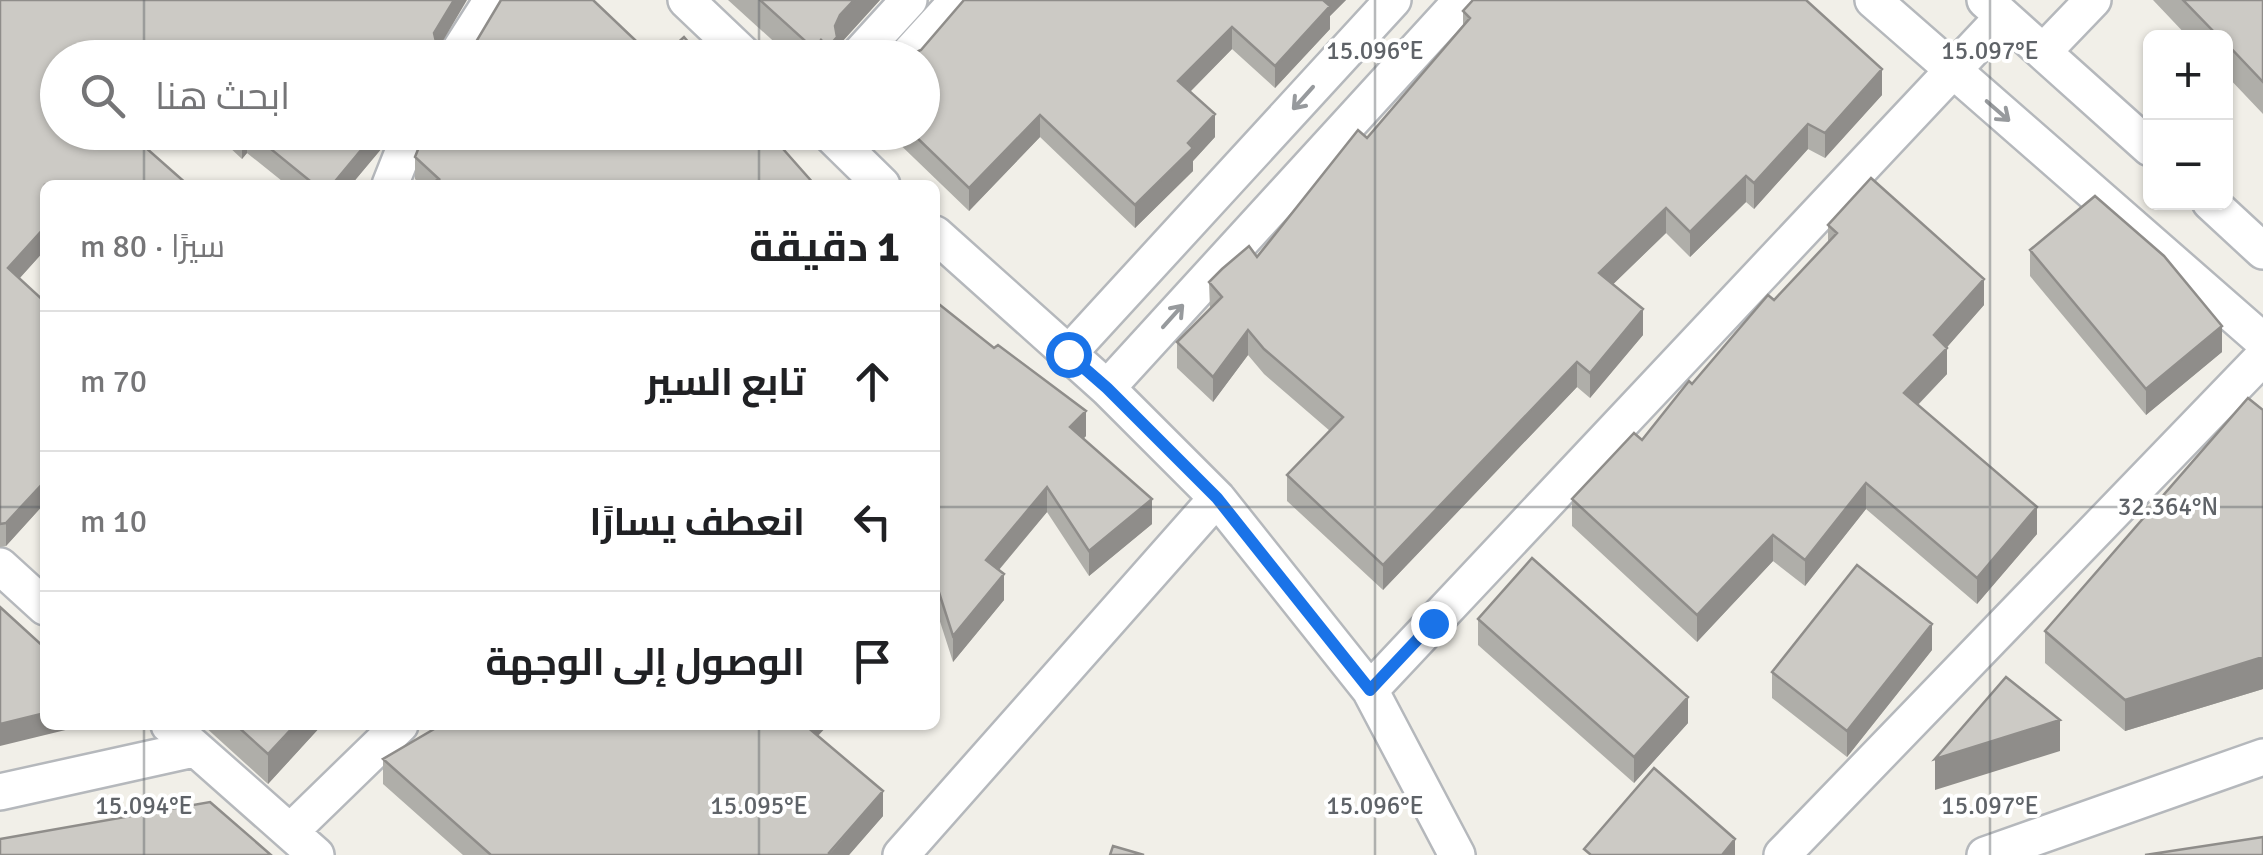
<!DOCTYPE html>
<html lang="ar">
<meta charset="utf-8">
<style>
:root{--surface:#fff;--page:#f2f2f2;--text:#202124;--muted:#757577;--line:#e0e0e0}
body{margin:0;font-family:Signika,Cairo,sans-serif;background:var(--page);color:var(--text);direction:rtl}
.controls{position:absolute;right:30px;top:30px;display:grid;overflow:hidden;border-radius:15px;box-shadow:0 2px 8px #0004}
.controls button{width:90px;height:90px;display:grid;place-items:center;padding:0;border:0;border-bottom:2px solid var(--line);background:var(--surface);color:var(--text);font:50px sans-serif}
.stop{position:absolute;width:30px;height:30px;margin:-22px;border:8px solid #1a73e8;border-radius:50%;background:#fff}
.stop.end{background:#1a73e8;border-color:#fff;box-shadow:0 2px 10px #0008}
.list{margin:0;padding:0;list-style:none}
h2{display:flex;justify-content:space-between;align-items:center;height:130px;margin:0;padding:0 40px;font-size:42px}
h2 small{font-size:32px;font-weight:400;color:var(--muted)}
.list li{display:grid;grid-template-columns:65px 1fr auto;gap:30px;align-items:center;box-sizing:border-box;height:140px;padding:0 40px;border-top:2px solid var(--line)}
.list b{display:block;font-size:38px;white-space:nowrap}
.list em{font-size:32px;font-style:normal;color:var(--muted)}
.icon{flex:none;width:55px;height:55px;fill:none;stroke:currentColor;stroke-width:2;stroke-linecap:round;stroke-linejoin:round}
.map{position:relative;flex:none;width:2263px;height:855px;overflow:hidden;direction:ltr}
.search{position:absolute;background:var(--surface);box-shadow:0 2px 8px #0004;left:40px;top:40px;width:900px;height:110px;display:flex;align-items:center;gap:25px;box-sizing:border-box;padding:0 35px;border-radius:55px;color:var(--muted);font-size:38px}
.panel{position:absolute;background:var(--surface);box-shadow:0 2px 8px #0004;left:40px;top:180px;width:900px;height:550px;border-radius:15px;direction:rtl}
.map>svg:first-child{display:block}
.lines{fill:none;stroke-linecap:round;stroke-linejoin:round}
.street-casing{stroke:#b5b8bc;stroke-width:40}
.street{stroke:#fff;stroke-width:35}
.wall{fill:#afaea9}
.shaded-wall{fill:#8f8d8a}
.building{fill:#cccac5;stroke:#8f8d8a;stroke-width:2.5}
.oneway{stroke:#979a9d}
.route{stroke:#1a73e8;stroke-width:12}
.ticks{fill:none;stroke:#5f6368;stroke-width:2.5;stroke-opacity:0.45}
.ticks-label{font-size:25px;text-anchor:middle;fill:#5f6368;stroke:#fff;stroke-width:8;stroke-linejoin:round;paint-order:stroke}
</style>
<div class="map">
<svg width="2263" height="855" viewBox="0 0 2263 855">
<rect width="100%" height="100%" fill="#f1efe8"/>
<g class="lines">
<defs>
<path id="street" d="M686,0L747,58
M1873,0L2263,341
M1985,0L2150,148
M2044,51L2093,0
M455,58L492,0
M856,58L909,0
M905,58L958,0
M828,132L882,185
M390,185L411,132
M2210,202L2263,251
M935,234L1107,388L1217,498L1370,690L1457,855
M1068,354L1393,0
M1107,388L1462,0
M0,566L45,607
M1370,690L2003,17
M169,725L316,855
M0,792L194,749
M291,831L400,725
M901,855L1217,498
M1782,855L2263,357
M1985,855L2263,757"/>
</defs>
<!-- street casing -->
<use href="#street" class="street-casing"/>
<!-- street -->
<use href="#street" class="street"/>
</g>
<!-- wall -->
<path class="wall" d="M0,0L439,47L453,56L654,58H58L45,185V250L19,279L45,302V503L6,546L0,547Z
M728,0H880L840,44L837,51V58H792Z
M964,0H1346L1330,16V29L1275,88L1232,49L1190,92L1215,137L1193,161V171L1135,228L1040,137L969,211L887,132H922L921,50Z
M2153,0H2263V114L2226,75V38H2189Z
M1463,11L1882,95L1825,158L1808,149L1754,209L1746,202L1690,257L1666,233L1613,284L1643,335L1590,398L1577,387L1383,590L1287,501V475L1330,431L1264,374L1248,355L1213,402L1177,368V342L1210,309L1209,282L1257,257L1367,138L1463,26Z
M213,132H389L382,148L351,185H287L247,153L242,159Z
M415,157L814,185H421L415,179Z
M1828,225L1984,305L1947,347V374L1918,405L2037,534L1977,604L1866,509L1805,586L1773,561L1697,642L1572,526V499L1642,440L1828,242Z
M2030,250L2222,352L2146,415L2030,276Z
M935,301L1086,436L1083,439L1152,524L1089,576L1047,512L999,570L1004,600L953,662L935,606Z
M2263,410V689L2125,731L2045,663V631Z
M1478,619L1688,723L1634,783L1478,645Z
M1932,650L1847,757L1772,698V672Z
M203,725H322L268,784Z
M441,725H828L818,736L883,816L849,855H463L383,784V759Z"/>
<!-- shaded-wall -->
<path class="shaded-wall" d="M454,0H467L434,56V33Z
M854,0H880L840,44L837,51V58H828V47L835,26L840,15Z
M1323,0H1346L1330,16V29L1275,88V66Z
M1232,27V49L1178,104V81Z
M821,40V58H814V49Z
M141,45V58H129Z
M1882,69V95L1825,158V133Z
M1215,114V137L1193,161V171L1135,228V205Z
M1040,115V137L969,211V188Z
M1808,124V149L1754,209V183Z
M245,132H247V153L242,159V136Z
M376,132H389L382,148L351,185H332Z
M1746,176V202L1690,257V232Z
M1666,208V233L1599,298V273Z
M45,227V250L8,291V268Z
M1984,279V305L1934,362V335Z
M1643,309V335L1590,398V373Z
M2222,326V352L2146,415V389Z
M1248,330V355L1213,402V377Z
M1947,348V374L1904,419V393Z
M1577,362V387L1383,590V565Z
M1086,411V436L1070,452V427Z
M45,481V503L6,546V523Z
M1866,483V509L1805,586V560Z
M1047,487V512L986,585V560Z
M1152,499V524L1089,576V551Z
M2037,507V534L1977,604V578Z
M1773,535V561L1697,642V615Z
M1004,574V600L953,662V636Z
M1932,624V650L1847,757V731Z
M2263,657V689L2125,731V700Z
M1688,697V723L1634,783V757Z
M45,713V725H86L0,746V724Z
M2060,720V751L1935,790V759Z
M295,725H322L268,784V754Z
M804,725H828L804,750Z
M883,791V816L849,855H829Z
M1735,839V855H1722Z"/>
<!-- building -->
<path class="building" d="M0,0H454L434,33L437,46L453,56L464,55L473,47L501,0H593L654,58H155L141,45L129,58H58V132H128L188,185H45V227L8,268L45,302V481L6,523L0,524Z
M760,0H854L840,15L835,26L837,37L828,47L821,40L814,49Z
M964,0H1323L1330,6L1275,66L1232,27L1178,81L1215,114L1188,143L1193,148L1135,205L1040,115L969,188L911,132H922V58H903L921,50Z
M1473,0H1806L1882,69L1825,133L1808,124L1754,183L1746,176L1690,232L1666,208L1599,273L1643,309L1590,373L1577,362L1383,565L1287,475L1343,417L1264,349L1248,330L1213,377L1177,342L1222,297L1209,282L1222,269L1249,246L1257,257L1358,130L1367,138L1470,18L1463,11Z
M2183,0H2263V82L2226,43V38H2220Z
M684,37L702,58H661Z
M250,132H376L332,185H315Z
M425,132H768L814,184L428,185L439,179L415,157Z
M1871,178L1984,279L1934,335L1947,348L1904,393L2037,507L1977,578L1866,483L1805,560L1773,535L1697,615L1572,499L1634,433L1642,440L1689,381L1692,384L1768,295L1774,300L1837,233L1828,225Z
M2095,196L2164,256L2222,326L2146,389L2030,250Z
M935,301L994,348L998,345L1086,411L1070,427L1152,499L1089,551L1047,487L986,560L1004,574L953,636L935,580Z
M2248,398L2263,410V657L2125,700L2045,631Z
M1532,558L1688,697L1634,757L1478,619Z
M1857,565L1932,624L1847,731L1772,672Z
M0,607L45,648V713L0,724Z
M2006,677L2060,720L1935,759Z
M236,725H295L268,754Z
M441,725H805L883,791L829,853L831,855H491L383,759Z
M1654,768L1735,839L1722,855H1591L1584,849Z
M210,802L271,855H0V839Z
M2263,837V855H2145Z
M1113,846L1144,855H1110Z"/>
<!-- one-way arrows -->
<defs><path id="oneway-shaft" d="M-6 0H5M1.5-3L5.5 0L1.5 3" fill="none" stroke-width="1.6" stroke-linecap="round" stroke-linejoin="round" transform="scale(2.5)"/></defs>
<g class="oneway">
<use href="#oneway-shaft" transform="translate(1303 98) rotate(132)"/>
<use href="#oneway-shaft" transform="translate(1998 111) rotate(41)"/>
<use href="#oneway-shaft" transform="translate(1173 316) rotate(-48)"/>
</g>
<g class="lines">
<!-- route -->
<path class="route" d="M1068,354L1107,388L1217,498L1370,690L1433,623"/>
</g>
<!-- ticks -->
<path class="ticks" d="M144,0V58M759,0V58M1375,0V855M1990,0V855M144,132V185M759,132V185M0,507H45M935,507H2263M144,725V855M759,725V855"/>
<g class="ticks-label">
<text x="1375" y="59">15.096°E</text>
<text x="1990" y="59">15.097°E</text>
<text x="2168" y="515">32.364°N</text>
<text x="144" y="814">15.094°E</text>
<text x="759" y="814">15.095°E</text>
<text x="1375" y="814">15.096°E</text>
<text x="1990" y="814">15.097°E</text>
</g>
</svg>
<div class="controls">
<button>+</button>
<button>−</button>
</div>
<div class="stop" style="left:1068px;top:354px"></div>
<div class="stop end" style="left:1433px;top:623px"></div>
<div class="search"><svg class="icon" aria-label="search" viewBox="0 0 24 24"><circle cx="10" cy="10" r="6"/><path d="M15 15l6 6"/></svg>ابحث هنا</div>
<section class="panel">
<h2>1 دقيقة<small>سيرًا · 80 m</small></h2>
<ul class="list">
<li><svg class="icon" aria-label="ahead" viewBox="0 0 24 24"><path d="M12 20V5M6 11l6-6 6 6"/></svg><div><b>تابع السير</b></div><em>70 m</em></li>
<li><svg class="icon" aria-label="left" viewBox="0 0 24 24"><path d="M17 20v-9H6M10 6l-5 5 5 5"/></svg><div><b>انعطف يسارًا</b></div><em>10 m</em></li>
<li><svg class="icon" aria-label="arrive" viewBox="0 0 24 24"><path d="M6 21V4h12l-3 4 3 4H6"/></svg><div><b>الوصول إلى الوجهة</b></div></li>
</ul>
</section>
</div>
